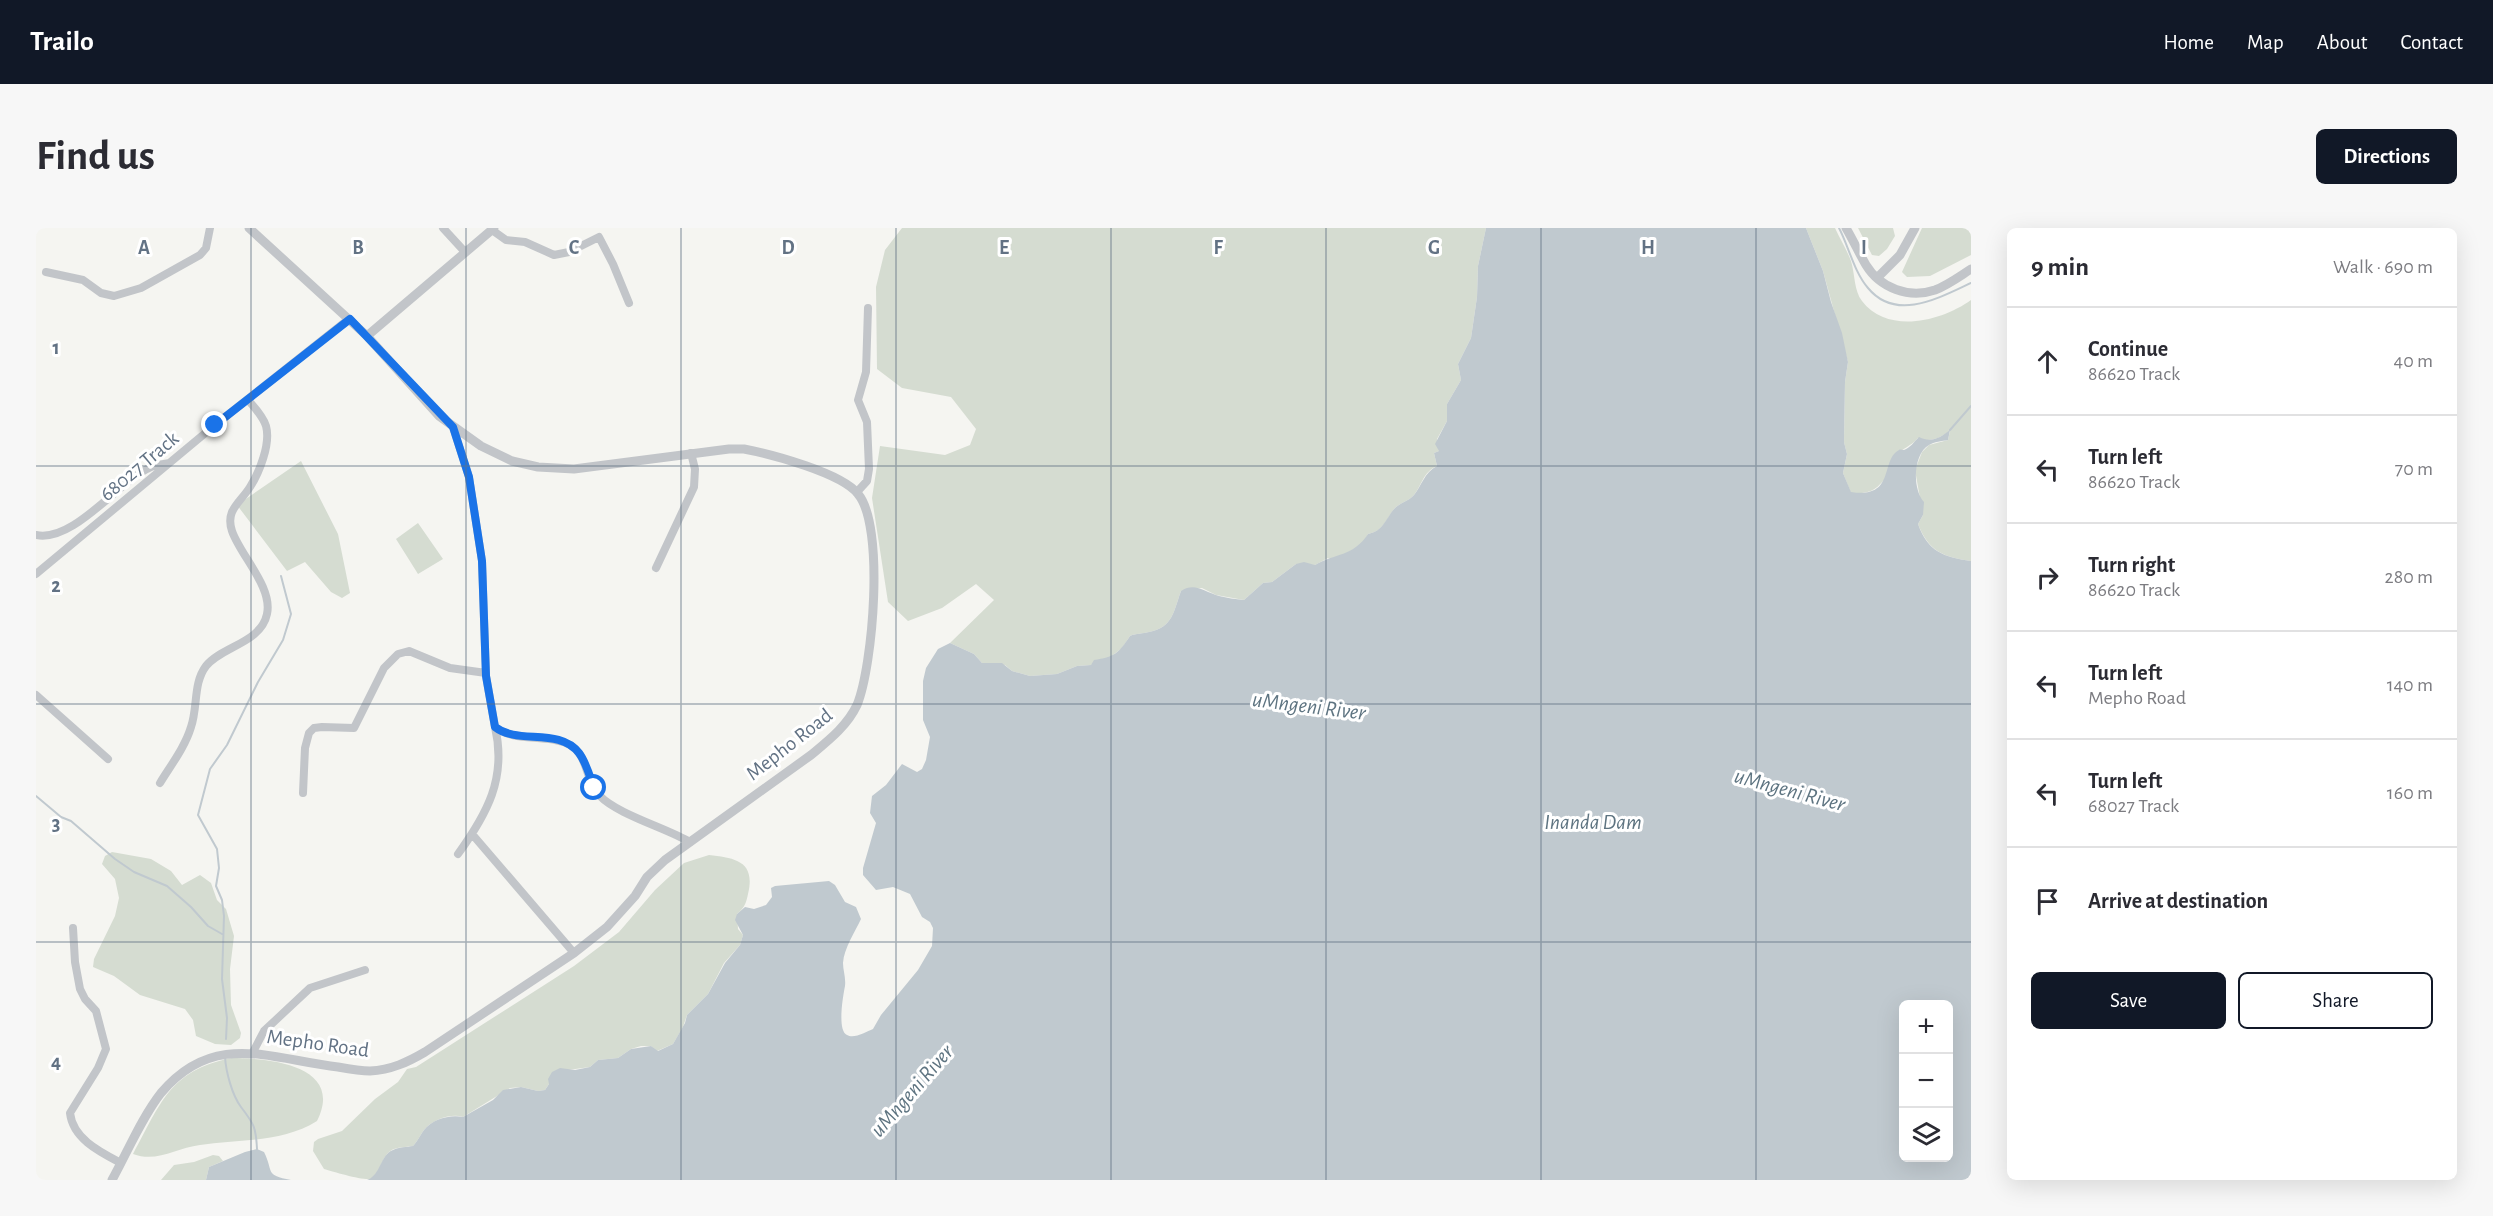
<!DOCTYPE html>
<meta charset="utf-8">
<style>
:root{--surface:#fff;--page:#f7f7f7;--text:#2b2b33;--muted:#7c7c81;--line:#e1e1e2;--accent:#111827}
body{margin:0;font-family:"Alegreya Sans",sans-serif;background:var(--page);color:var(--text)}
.controls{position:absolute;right:18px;bottom:18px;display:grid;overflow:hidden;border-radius:9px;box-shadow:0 6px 24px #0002}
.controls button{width:54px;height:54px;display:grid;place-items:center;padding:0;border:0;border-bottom:2px solid var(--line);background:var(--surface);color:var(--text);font:30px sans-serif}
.stop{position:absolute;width:18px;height:18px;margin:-14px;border:4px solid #1a73e8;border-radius:50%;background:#fff}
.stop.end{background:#1a73e8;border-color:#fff;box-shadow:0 2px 6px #0008}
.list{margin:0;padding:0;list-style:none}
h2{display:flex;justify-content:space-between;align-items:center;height:78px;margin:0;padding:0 24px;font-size:26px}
h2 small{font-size:20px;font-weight:400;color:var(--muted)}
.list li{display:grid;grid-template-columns:39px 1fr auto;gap:18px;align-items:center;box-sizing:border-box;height:108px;padding:0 24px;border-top:2px solid var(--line)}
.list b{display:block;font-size:22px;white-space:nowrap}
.list p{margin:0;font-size:20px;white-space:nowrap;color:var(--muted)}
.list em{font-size:20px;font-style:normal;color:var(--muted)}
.actions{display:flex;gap:12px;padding:18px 24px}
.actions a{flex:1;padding:14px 0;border:2px solid var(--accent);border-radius:9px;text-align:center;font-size:21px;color:var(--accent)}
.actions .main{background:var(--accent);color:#fff}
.icon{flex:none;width:33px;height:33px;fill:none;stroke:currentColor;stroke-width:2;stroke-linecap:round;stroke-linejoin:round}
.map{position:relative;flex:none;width:1935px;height:952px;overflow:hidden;border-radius:9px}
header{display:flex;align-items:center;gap:36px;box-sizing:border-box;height:84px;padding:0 30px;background:var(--accent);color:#fff}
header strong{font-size:28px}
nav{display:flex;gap:33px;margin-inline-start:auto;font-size:21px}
.intro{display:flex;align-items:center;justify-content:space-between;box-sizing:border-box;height:144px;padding:0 36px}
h1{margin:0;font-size:42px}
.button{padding:15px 27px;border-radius:9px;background:var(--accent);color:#fff;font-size:21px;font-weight:700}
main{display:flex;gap:36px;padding:0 36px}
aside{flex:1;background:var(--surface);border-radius:9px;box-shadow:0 6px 24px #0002}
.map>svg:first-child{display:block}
.green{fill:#d5dcd1}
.water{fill:#c0c9cf;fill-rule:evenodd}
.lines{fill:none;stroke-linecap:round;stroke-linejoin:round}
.stream{stroke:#c0c9cf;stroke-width:2}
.minor{stroke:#c2c5c9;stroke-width:8}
.tertiary{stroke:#c2c5c9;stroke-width:9}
.route{stroke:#1a73e8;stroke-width:8}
.grid{fill:none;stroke:#627284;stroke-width:1.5;stroke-opacity:0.55}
.labels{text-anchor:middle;stroke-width:6;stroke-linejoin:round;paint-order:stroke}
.street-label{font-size:21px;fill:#627284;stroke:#fff}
.water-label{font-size:22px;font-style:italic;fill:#5e7481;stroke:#fff}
.grid-label{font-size:20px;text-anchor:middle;font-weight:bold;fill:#627284;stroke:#fff;stroke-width:6;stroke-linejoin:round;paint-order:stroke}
</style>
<header>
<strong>Trailo</strong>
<nav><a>Home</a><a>Map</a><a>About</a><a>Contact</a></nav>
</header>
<div class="intro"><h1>Find us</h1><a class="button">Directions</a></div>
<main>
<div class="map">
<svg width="1935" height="952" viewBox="0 0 1935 952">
<rect width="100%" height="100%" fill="#f5f5f1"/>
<!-- green -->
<path class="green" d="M866,0H1450L1442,38L1441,69L1435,110L1422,136L1425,152L1411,176V193L1401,211L1403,223L1398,225L1401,238C1387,244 1386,257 1378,267C1373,273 1363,275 1358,281C1350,292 1347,303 1332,306L1326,317L1299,331L1292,330L1279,337L1260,336L1236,354L1227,355L1208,372L1180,367L1166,360L1145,363C1138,382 1137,400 1113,404C1107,406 1100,405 1094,408L1086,420L1072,431H1066L1055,437L1041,438L1021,446L994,448L976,443L969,437L946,435L938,426L914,415L958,372L940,356L906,380L872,393L852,374L836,270L844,218L909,227L934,217L940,201L915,169L866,160L841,141L840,59L849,22Z
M1770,0H1799C1804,11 1811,22 1815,33C1819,46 1818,63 1826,73C1852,107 1906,93 1935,72V333C1908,329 1893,324 1882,296L1887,287L1879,242L1886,224L1893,217L1912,212L1914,203C1903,210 1895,215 1882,210C1872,222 1850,225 1853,246C1840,262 1836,266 1815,265L1807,245L1811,226L1808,214L1809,154L1812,134L1787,43Z
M1822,0H1857L1859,8L1851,21L1843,28L1836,27Z
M1886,0H1935V27L1894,48L1871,49L1866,44Z
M265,233L302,306L314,365L306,370L295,364L269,334L251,343L201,277Z
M382,295L407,331L382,346L360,311Z
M76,624L115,631L135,643L146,657L164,647L175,655L181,672L190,681L198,708L194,741L195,777L205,805L204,810L195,817L179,816L160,808L157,792L149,781L104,767L78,748L57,739L58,731L79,688L83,670L79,651L66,636L69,628Z
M673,627C699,630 720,633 712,666C710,675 709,679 701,686L702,701L707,707L704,717L688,735L672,766L651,787L647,799L637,816L621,823L615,818H605L595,821L582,830L562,832L554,839L532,842L513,856L509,862L502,863L485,859L474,860L427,889C415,885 396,892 388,902C384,907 382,913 377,918C371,919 364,919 358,921C345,926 345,946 334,951C325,952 298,944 288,941L277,923L278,914L282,911L306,903L339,871L362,854L371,841L380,839L538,738L583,704L619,662L648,635Z
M195,830C233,830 309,837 281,893C246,915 203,911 164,917C140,920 121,935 97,926C125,875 133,843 195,830Z
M177,927L183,928L187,933L173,939L170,952H125L138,937L158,934Z"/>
<!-- water -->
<path class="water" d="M1450,0H1770L1787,43L1795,74L1806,105L1812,134L1809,154L1808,214L1811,226L1807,245L1815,264C1860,271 1844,232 1863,222C1864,221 1866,222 1868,222C1874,220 1878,214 1883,209C1895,215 1904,210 1914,202L1912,212C1906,213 1898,214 1893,217C1877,226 1876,261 1888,274L1887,287L1882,296C1892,324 1908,329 1935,333V952H331C345,947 344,927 357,922C363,919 371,919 377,918C382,913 384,907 388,902C396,891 415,886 427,889L457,872L467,862L485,859L502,863L509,862L513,856L512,851L516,844L524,840L539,842L554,839L562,832L582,830L595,821L615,818L622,823L637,816L649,795L651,787L672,766L689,735L704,717L707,707L699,692L701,686L709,679L718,681L730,677L736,669L735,660L739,658L793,653L799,657L809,674L820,679L825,691C819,704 808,720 807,735C807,742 810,750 809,758C807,768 801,803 811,807C818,811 830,804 837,801L845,787L882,742L896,718L897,700L894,694L886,689L874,666L857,659L840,662L827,647V640L840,595L834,585L836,568L850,557L866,536L881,544L886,541L890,532L894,509L887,492V453L890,440L902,421L914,415L938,426L946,435H966L976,443L994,448L1021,446L1041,438L1055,437L1058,432C1078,429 1082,426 1094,408C1100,405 1107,406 1113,404C1137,400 1138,382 1145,363C1159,354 1168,364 1183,368C1191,370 1199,371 1208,372L1227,355L1236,354L1260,336L1268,334L1279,337C1299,325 1317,329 1332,306C1347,303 1349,292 1358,281C1363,275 1373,273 1378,267C1386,257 1388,245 1401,238L1398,225L1403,223L1399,216L1411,193V176L1425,152L1422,136L1435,110L1441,69L1442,38ZM1912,776V930H1868V776Z
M221,921L228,924C238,944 228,947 255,952H170L173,939L209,924Z"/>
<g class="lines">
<!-- stream -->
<path class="stream" d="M1803,0C1813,19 1818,44 1832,60C1860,94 1903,70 1935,55
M1914,202L1935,178
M0,568L25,589L35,593L79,631L98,644L131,658L155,679L172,698L186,706
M190,811L191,790L186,751L188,688L186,672L180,658L183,640L181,621L162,587L174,541L191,517L222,454L247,412L255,386L245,348
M189,829C190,844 196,867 205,879C218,896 220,899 221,921"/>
<!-- minor -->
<path class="minor" d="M407,0L429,24
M456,2L470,12L489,14L518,27L533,24L563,9L577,36L593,75
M10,44L47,52L65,65L78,68L105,60L164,27L170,20L174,0
M417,199L433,249L446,333L450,448L459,499C479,515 510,505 534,517C553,528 549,554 564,568C581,586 630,600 654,614
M821,264L831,253L833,241L831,194L822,172L830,144L832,80
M0,307C36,315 81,256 111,241C118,237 126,236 133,235
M620,340L658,259L659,241L655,225
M0,346L179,197L313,91
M0,467L72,531
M124,555C135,537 149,519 155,499C162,479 157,455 170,438C186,418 225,415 231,386C237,359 204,327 196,303C189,282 204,275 214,259C223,245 235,216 230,198C227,188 219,180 212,172
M267,565L269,520L273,505L278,500L286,499L318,500L348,440L362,426L373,423L414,440L450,445
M436,606L538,725
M422,626C451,586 471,550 459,499
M37,700L39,734L44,761L49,771L60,783L70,821L62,840L34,885C37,911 64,924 85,935
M217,824L228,803L274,760L329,742"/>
<!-- tertiary -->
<path class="tertiary" d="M1810,0C1817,12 1823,25 1830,37C1844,60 1873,71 1899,62C1912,57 1924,48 1935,41
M1841,50L1864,27L1879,0
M331,108L458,0
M76,952C91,925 106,889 125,865C178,802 234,831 302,839C313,841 324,843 334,843C355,842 372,834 389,824L538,725L571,699L599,668L611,649L629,632L775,527C793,512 811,498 821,477C837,438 849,298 822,266C806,245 735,226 708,221H693L538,241L502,239L476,233L445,218L403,188L331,108L213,0"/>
</g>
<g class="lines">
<!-- route -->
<path class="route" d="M179,197L314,91L417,199L433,249L446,333L450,448L459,499C482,517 523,499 543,525C550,534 554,549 558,560"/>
</g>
<!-- grid -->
<path class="grid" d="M215,0V952M430,0V952M645,0V952M860,0V952M1075,0V952M1290,0V952M1505,0V952M1720,0V952M0,238H1935M0,476H1935M0,714H1935"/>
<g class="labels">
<!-- street labels -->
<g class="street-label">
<text transform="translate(103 238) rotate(-40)" y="7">68027 Track</text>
<text transform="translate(753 516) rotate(-38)" y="7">Mepho Road</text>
<text transform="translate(282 815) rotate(8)" y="7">Mepho Road</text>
</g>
<!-- water labels -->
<g class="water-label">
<text transform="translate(1273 477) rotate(7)" y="8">uMngeni River</text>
<text transform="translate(1754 561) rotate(15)" y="8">uMngeni River</text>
<text x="1557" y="601">Inanda Dam</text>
<text transform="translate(875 862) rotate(-49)" y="8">uMngeni River</text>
</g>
</g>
<g class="grid-label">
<text x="108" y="26">A</text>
<text x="322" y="26">B</text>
<text x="538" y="26">C</text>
<text x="752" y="26">D</text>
<text x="968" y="26">E</text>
<text x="1182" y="26">F</text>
<text x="1398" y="26">G</text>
<text x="1612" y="26">H</text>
<text x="1828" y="26">I</text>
<text x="20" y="126">1</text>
<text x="20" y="364">2</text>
<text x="20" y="602">3</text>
<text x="20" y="840">4</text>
</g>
</svg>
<div class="controls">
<button>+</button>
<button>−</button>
<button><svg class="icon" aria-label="layers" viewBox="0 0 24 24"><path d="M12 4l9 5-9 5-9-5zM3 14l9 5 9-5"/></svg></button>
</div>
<div class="stop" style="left:558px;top:560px"></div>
<div class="stop end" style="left:179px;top:197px"></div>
</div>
<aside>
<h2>9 min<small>Walk · 690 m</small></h2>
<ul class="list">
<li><svg class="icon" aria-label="ahead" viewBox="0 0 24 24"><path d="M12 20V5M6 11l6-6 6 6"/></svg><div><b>Continue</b><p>86620 Track</p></div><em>40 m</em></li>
<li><svg class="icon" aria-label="left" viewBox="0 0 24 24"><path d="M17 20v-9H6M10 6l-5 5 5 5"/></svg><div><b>Turn left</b><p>86620 Track</p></div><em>70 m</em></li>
<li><svg class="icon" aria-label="right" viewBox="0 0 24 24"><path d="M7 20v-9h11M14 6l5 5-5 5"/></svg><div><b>Turn right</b><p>86620 Track</p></div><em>280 m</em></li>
<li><svg class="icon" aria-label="left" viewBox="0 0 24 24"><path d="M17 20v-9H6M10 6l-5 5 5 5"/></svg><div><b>Turn left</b><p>Mepho Road</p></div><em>140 m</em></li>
<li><svg class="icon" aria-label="left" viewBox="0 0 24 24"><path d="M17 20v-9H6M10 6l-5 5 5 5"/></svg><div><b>Turn left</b><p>68027 Track</p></div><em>160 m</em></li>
<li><svg class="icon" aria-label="arrive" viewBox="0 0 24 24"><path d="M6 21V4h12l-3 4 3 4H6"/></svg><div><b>Arrive at destination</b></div></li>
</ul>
<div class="actions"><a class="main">Save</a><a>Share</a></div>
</aside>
</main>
